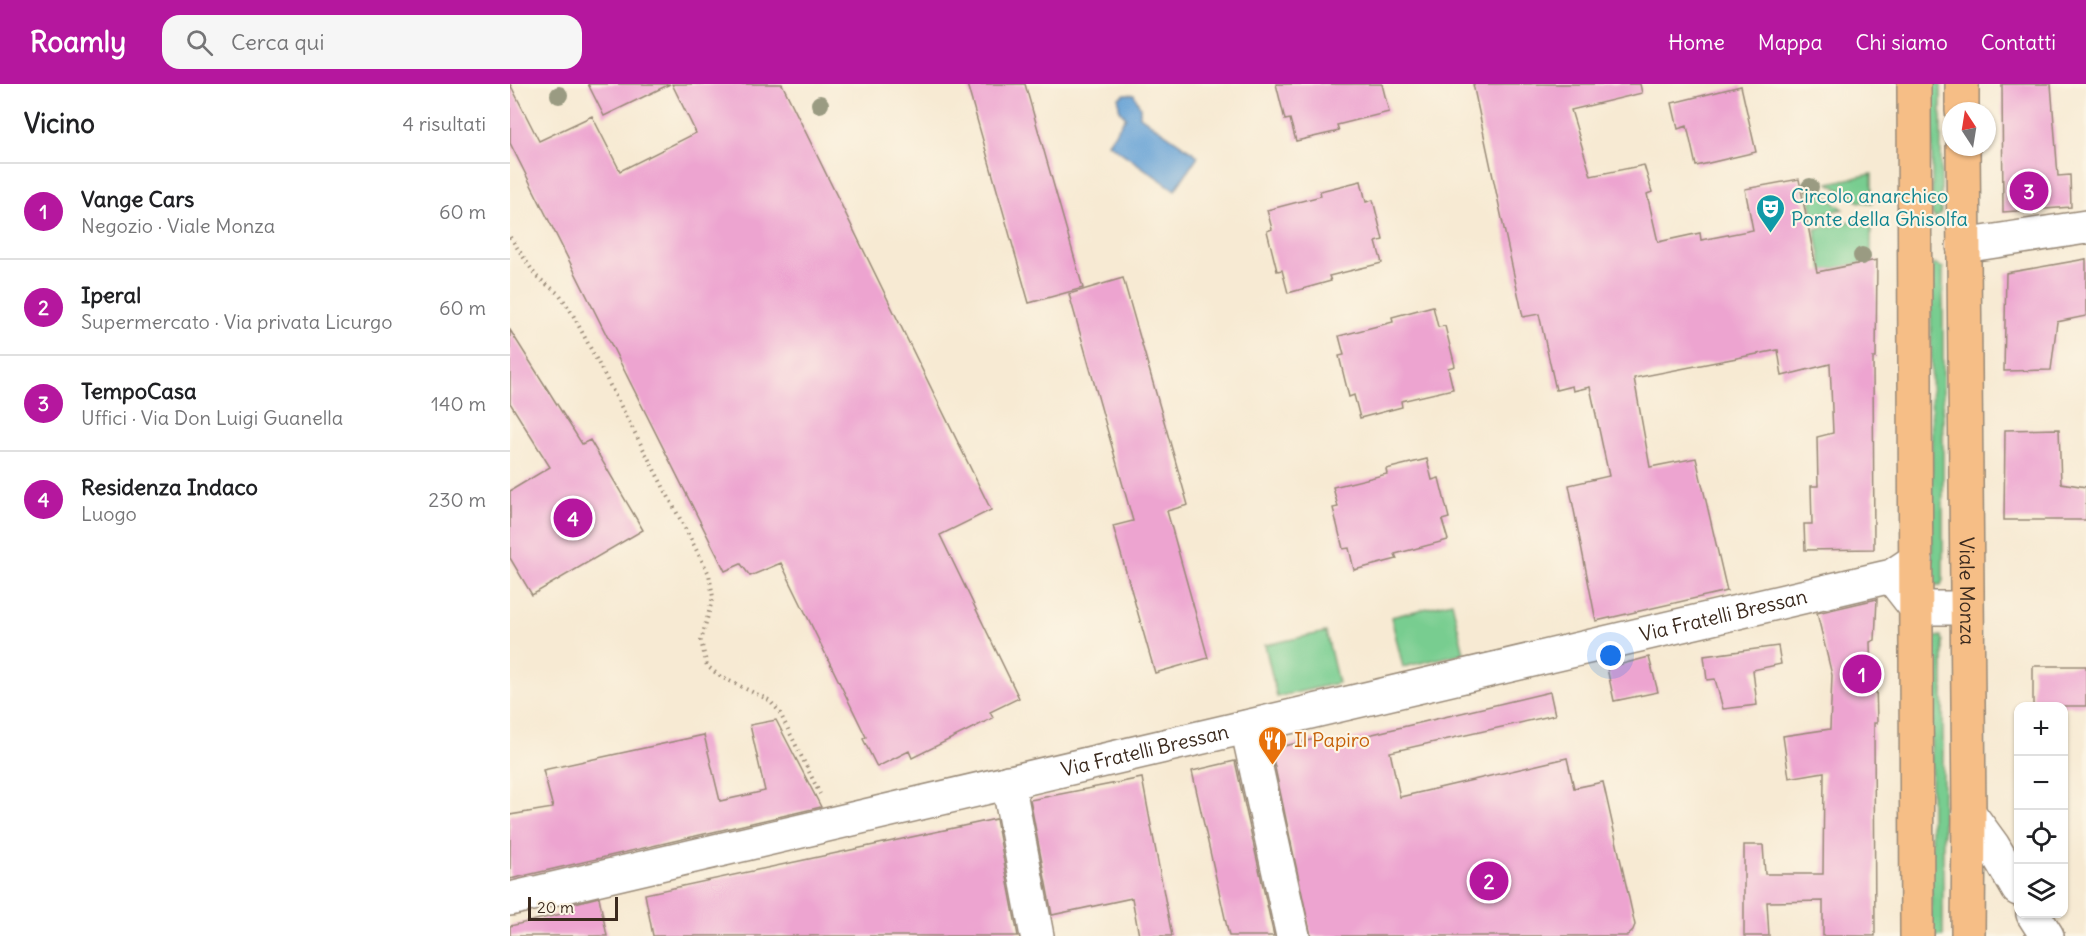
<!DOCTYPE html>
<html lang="it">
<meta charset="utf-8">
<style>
:root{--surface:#fff;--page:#f6f6f6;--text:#202124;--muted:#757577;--line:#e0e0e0;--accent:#b5179e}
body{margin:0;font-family:Delius,sans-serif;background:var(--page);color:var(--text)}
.controls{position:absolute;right:18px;bottom:18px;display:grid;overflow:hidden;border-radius:12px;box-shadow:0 2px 4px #0004}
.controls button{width:54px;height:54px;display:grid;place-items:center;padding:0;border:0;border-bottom:2px solid var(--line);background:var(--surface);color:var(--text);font:30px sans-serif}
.compass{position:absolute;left:1432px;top:18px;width:54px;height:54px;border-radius:50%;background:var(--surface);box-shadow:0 2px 4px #0004;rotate:348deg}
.scale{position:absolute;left:18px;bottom:15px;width:90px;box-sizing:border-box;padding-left:6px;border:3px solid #3b2a1e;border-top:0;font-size:16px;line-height:21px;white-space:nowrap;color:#3b2a1e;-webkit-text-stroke:4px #fcf5e5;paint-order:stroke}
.you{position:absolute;left:1101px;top:572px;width:21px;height:21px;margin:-15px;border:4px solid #fff;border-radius:50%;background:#1a73e8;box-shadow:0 0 0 9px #1a73e833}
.badge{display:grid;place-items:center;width:39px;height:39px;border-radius:50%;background:var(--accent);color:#fff;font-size:20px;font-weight:700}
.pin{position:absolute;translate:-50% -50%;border:3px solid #fff;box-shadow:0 2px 6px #0006}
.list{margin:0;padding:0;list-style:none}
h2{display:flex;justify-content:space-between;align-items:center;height:78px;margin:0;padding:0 24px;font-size:26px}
h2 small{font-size:20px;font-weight:400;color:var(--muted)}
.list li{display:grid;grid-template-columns:39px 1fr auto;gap:18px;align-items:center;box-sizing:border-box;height:96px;padding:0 24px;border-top:2px solid var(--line)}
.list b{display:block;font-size:22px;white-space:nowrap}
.list p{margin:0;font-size:20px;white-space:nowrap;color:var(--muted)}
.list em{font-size:20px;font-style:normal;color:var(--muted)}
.icon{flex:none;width:33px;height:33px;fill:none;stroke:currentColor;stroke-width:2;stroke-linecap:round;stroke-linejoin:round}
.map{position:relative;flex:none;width:1576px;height:852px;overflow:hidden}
header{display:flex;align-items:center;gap:36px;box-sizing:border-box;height:84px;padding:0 30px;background:var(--accent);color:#fff}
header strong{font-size:28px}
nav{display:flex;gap:33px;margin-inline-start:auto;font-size:21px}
.search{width:420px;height:54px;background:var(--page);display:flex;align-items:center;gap:15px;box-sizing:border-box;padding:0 21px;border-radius:18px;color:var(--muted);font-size:22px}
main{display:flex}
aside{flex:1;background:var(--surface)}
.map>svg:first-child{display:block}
.green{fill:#78cd90;stroke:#5a7c57;stroke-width:1.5}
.water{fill:#66a2d6;stroke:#50667a;stroke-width:1.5}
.building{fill:#eda4d0}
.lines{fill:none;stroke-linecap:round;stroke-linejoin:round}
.minor-casing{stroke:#998a78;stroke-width:36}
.major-casing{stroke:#998a78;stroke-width:36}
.path{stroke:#998a78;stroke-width:4;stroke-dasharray:1.5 4.5;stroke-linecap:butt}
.minor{stroke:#fff;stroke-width:33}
.major{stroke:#f6be86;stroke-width:33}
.tree{fill:#9a9b82}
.labels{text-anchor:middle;stroke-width:4.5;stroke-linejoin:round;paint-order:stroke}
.culture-label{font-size:20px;fill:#0d838f;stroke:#fcf5e5;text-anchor:start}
.street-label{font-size:20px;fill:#3b2a1e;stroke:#fcf5e5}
.food-label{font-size:20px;fill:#c56008;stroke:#fcf5e5;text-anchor:start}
</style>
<header>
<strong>Roamly</strong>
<div class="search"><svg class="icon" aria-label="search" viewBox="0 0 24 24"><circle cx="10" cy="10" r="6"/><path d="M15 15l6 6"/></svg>Cerca qui</div>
<nav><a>Home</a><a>Mappa</a><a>Chi siamo</a><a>Contatti</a></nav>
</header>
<main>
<aside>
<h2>Vicino<small>4 risultati</small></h2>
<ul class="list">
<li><span class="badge">1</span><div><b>Vange Cars</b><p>Negozio · Viale Monza</p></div><em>60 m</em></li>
<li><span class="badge">2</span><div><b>Iperal</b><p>Supermercato · Via privata Licurgo</p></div><em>60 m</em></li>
<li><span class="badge">3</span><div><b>TempoCasa</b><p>Uffici · Via Don Luigi Guanella</p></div><em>140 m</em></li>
<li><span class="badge">4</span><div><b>Residenza Indaco</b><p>Luogo</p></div><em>230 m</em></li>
</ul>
</aside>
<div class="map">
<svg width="1576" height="852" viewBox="0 0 1576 852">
<rect width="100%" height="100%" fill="#fcf5e5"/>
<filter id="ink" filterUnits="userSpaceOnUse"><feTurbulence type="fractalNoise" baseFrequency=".0167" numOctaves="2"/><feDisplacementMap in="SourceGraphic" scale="12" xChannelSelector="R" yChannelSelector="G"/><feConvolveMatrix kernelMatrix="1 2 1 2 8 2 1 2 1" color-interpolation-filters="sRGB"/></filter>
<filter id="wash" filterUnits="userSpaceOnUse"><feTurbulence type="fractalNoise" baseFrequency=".008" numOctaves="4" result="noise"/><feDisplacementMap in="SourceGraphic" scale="24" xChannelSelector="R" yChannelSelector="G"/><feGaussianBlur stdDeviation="1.35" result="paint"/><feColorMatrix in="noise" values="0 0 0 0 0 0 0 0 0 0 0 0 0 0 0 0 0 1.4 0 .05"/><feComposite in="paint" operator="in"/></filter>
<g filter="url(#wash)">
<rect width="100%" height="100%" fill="#f7ead3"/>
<!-- green -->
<path class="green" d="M1422,0H1431V130L1425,134L1422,130Z
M1362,90V119L1350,118L1319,99Z
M1296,96L1332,124L1333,125L1303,131Z
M1361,133V177L1313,187L1305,145Z
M1424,180L1433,184V496L1431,501H1425L1422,496L1421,184Z
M942,518L954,569L893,583L881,533Z
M816,548L828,599L767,613L755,561Z
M1431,552L1433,557V852H1421V556L1425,553Z"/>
<!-- water -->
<path class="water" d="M615,10H624L630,23V32L688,72L665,106L598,59L616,33C609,27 608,24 609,14Z"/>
<g id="blocks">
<!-- building -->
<path class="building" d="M0,0L29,57L82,32L110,87L186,49L162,0H272L481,426L430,451L509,614L480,628L483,634L402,674L399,667L367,683L353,655L356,653L271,479L240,492L231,480L215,487L0,59Z
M78,0H160L94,32Z
M457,0H515L573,204L519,219Z
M766,0H872L879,28L827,41L829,47L786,57L780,35L775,36Z
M963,0H1130L1132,9L1061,26L1081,92L1134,81L1142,108L1137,110L1148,158L1190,149L1191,156L1243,146L1235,105L1289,95L1307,188L1367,176L1366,274H1363L1364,465L1295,466L1294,440H1302L1301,402H1308L1307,353L1323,349L1320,280L1272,292L1268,266L1124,294L1140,383L1186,374L1217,507L1086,537L1059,401L1099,392L1080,303L1063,307L1062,302L1046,306L1029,230L1013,233Z
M1492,0H1541L1548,92L1560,91L1561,123L1493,128Z
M1231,2L1246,68L1186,82L1177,42L1168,45L1162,19Z
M851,97L856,118L863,116L873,156L866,158L872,179L819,192L821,197L778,209L772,186L767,187L757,147L762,145L757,126L811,112L810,107Z
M1576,175V232L1547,238L1541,286L1494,287L1496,189Z
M613,194L678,421L657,427L698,574L645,589L603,442L623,437L559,210Z
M923,222L928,243L935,242L945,282L938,284L943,305L891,317L892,323L850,334L844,311L839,313L829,272L834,271L829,252L883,238L882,233Z
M0,246L72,360L80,356L133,446L22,511L0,474V407L40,383L0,319Z
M1549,345L1551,399L1576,403V436H1494L1495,346Z
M917,375L922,396L929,394L939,434L932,436L938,456L885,470L887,475L844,486L839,464L833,465L823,424L828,423L823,403L877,390L876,385Z
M1367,515L1365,556L1360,558L1361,599L1366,598L1367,639H1364L1365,852H1313V817L1257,818L1259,852H1234V761H1253L1255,790H1313L1314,688L1279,694L1273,652L1320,645L1322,591L1307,529Z
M1268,562L1271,580L1243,586L1247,621L1213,625L1205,595L1197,596L1194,572Z
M1139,573L1148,608L1104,617L1097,584Z
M1523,582H1576V622H1523Z
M1040,608L1045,631L880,668L890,713L1057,674L1064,704L1093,698L1125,841L1122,848L1117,852H801L761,665L814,653L816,661Z
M266,636L311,723L0,795V731L43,724L33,686L194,651L210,717L255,707L240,641Z
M725,677L764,852H719L682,687Z
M632,694L662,852H629L622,814L542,831L520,716Z
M486,735L508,852H143L135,810Z
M89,813L97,852H0V842L60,828L57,821Z"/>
</g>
</g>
<g filter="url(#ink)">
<use href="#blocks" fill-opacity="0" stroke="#998a78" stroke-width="1.5"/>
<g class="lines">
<defs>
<g id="minor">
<path d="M1453,162L1576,143"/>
<path d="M1388,501L1406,524H1456"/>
<path d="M737,643L783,852"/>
<path d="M498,698L527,852"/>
<path d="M1459,729L1483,762L1508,805"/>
<path id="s1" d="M0,815L1373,494L1382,492L1406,476"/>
<path d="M1523,830L1537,852"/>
</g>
<g id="major">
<path d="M1404,0L1407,852"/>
<path d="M1452,0V27"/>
<path id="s2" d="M1453,63L1459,729L1458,852"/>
</g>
</defs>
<!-- minor casing -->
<use href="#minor" class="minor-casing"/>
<!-- major casing -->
<use href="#major" class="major-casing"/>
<!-- path -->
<path class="path" d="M0,153L26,192L50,211L62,229L199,490L203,513L191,557L197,582L211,593L259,616L269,627L310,710"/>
<!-- minor -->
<use href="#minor" class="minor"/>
<!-- major -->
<use href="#major" class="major"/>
</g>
<!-- trees -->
<g class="tree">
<circle cx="49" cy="11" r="9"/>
<circle cx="310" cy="20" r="9"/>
<circle cx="1300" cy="103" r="9"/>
<circle cx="1352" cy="172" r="9"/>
</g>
</g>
<!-- icons -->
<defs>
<symbol id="theatre-pin" viewBox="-11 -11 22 30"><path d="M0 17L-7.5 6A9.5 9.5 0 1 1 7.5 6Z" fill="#0f9aa8" stroke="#fcf5e5"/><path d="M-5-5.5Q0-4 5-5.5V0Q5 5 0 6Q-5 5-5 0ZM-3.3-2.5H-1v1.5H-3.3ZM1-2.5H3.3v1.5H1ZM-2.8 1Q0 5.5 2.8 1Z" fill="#fff"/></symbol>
<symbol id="restaurant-pin" viewBox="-11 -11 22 30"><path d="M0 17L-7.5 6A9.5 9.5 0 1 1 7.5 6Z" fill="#e8710a" stroke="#fcf5e5"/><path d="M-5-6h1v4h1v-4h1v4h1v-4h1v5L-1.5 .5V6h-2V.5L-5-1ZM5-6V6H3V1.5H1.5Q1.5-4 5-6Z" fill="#fff"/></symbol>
</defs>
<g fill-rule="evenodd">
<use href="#theatre-pin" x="1244" y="108" width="33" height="45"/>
<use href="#restaurant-pin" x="746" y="640" width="33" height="45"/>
</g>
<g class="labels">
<!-- culture labels -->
<g class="culture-label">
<text x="1281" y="119">Circolo anarchico<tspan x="1281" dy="23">Ponte della Ghisolfa</tspan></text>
</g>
<!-- street labels -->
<g class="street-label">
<text dy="7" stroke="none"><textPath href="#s2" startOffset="444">Viale Monza</textPath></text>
<text dy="7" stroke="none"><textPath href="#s1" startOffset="1246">Via Fratelli Bressan</textPath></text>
<text dy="7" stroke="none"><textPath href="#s1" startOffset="652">Via Fratelli Bressan</textPath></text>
</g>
<!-- food labels -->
<g class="food-label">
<text x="784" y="663">Il Papiro</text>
</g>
</g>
</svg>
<div class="controls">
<button>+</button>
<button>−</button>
<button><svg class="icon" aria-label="locate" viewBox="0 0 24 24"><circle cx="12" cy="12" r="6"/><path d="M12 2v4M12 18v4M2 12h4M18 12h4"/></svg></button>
<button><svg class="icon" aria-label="layers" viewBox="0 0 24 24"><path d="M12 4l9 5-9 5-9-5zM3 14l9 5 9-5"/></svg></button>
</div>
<svg class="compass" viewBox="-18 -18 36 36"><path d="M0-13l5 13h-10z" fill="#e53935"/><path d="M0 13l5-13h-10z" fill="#757577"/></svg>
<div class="scale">20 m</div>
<div class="you"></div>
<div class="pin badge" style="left:1352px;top:590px">1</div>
<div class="pin badge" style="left:979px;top:797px">2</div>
<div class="pin badge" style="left:1519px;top:107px">3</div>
<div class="pin badge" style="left:63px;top:434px">4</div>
</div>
</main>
